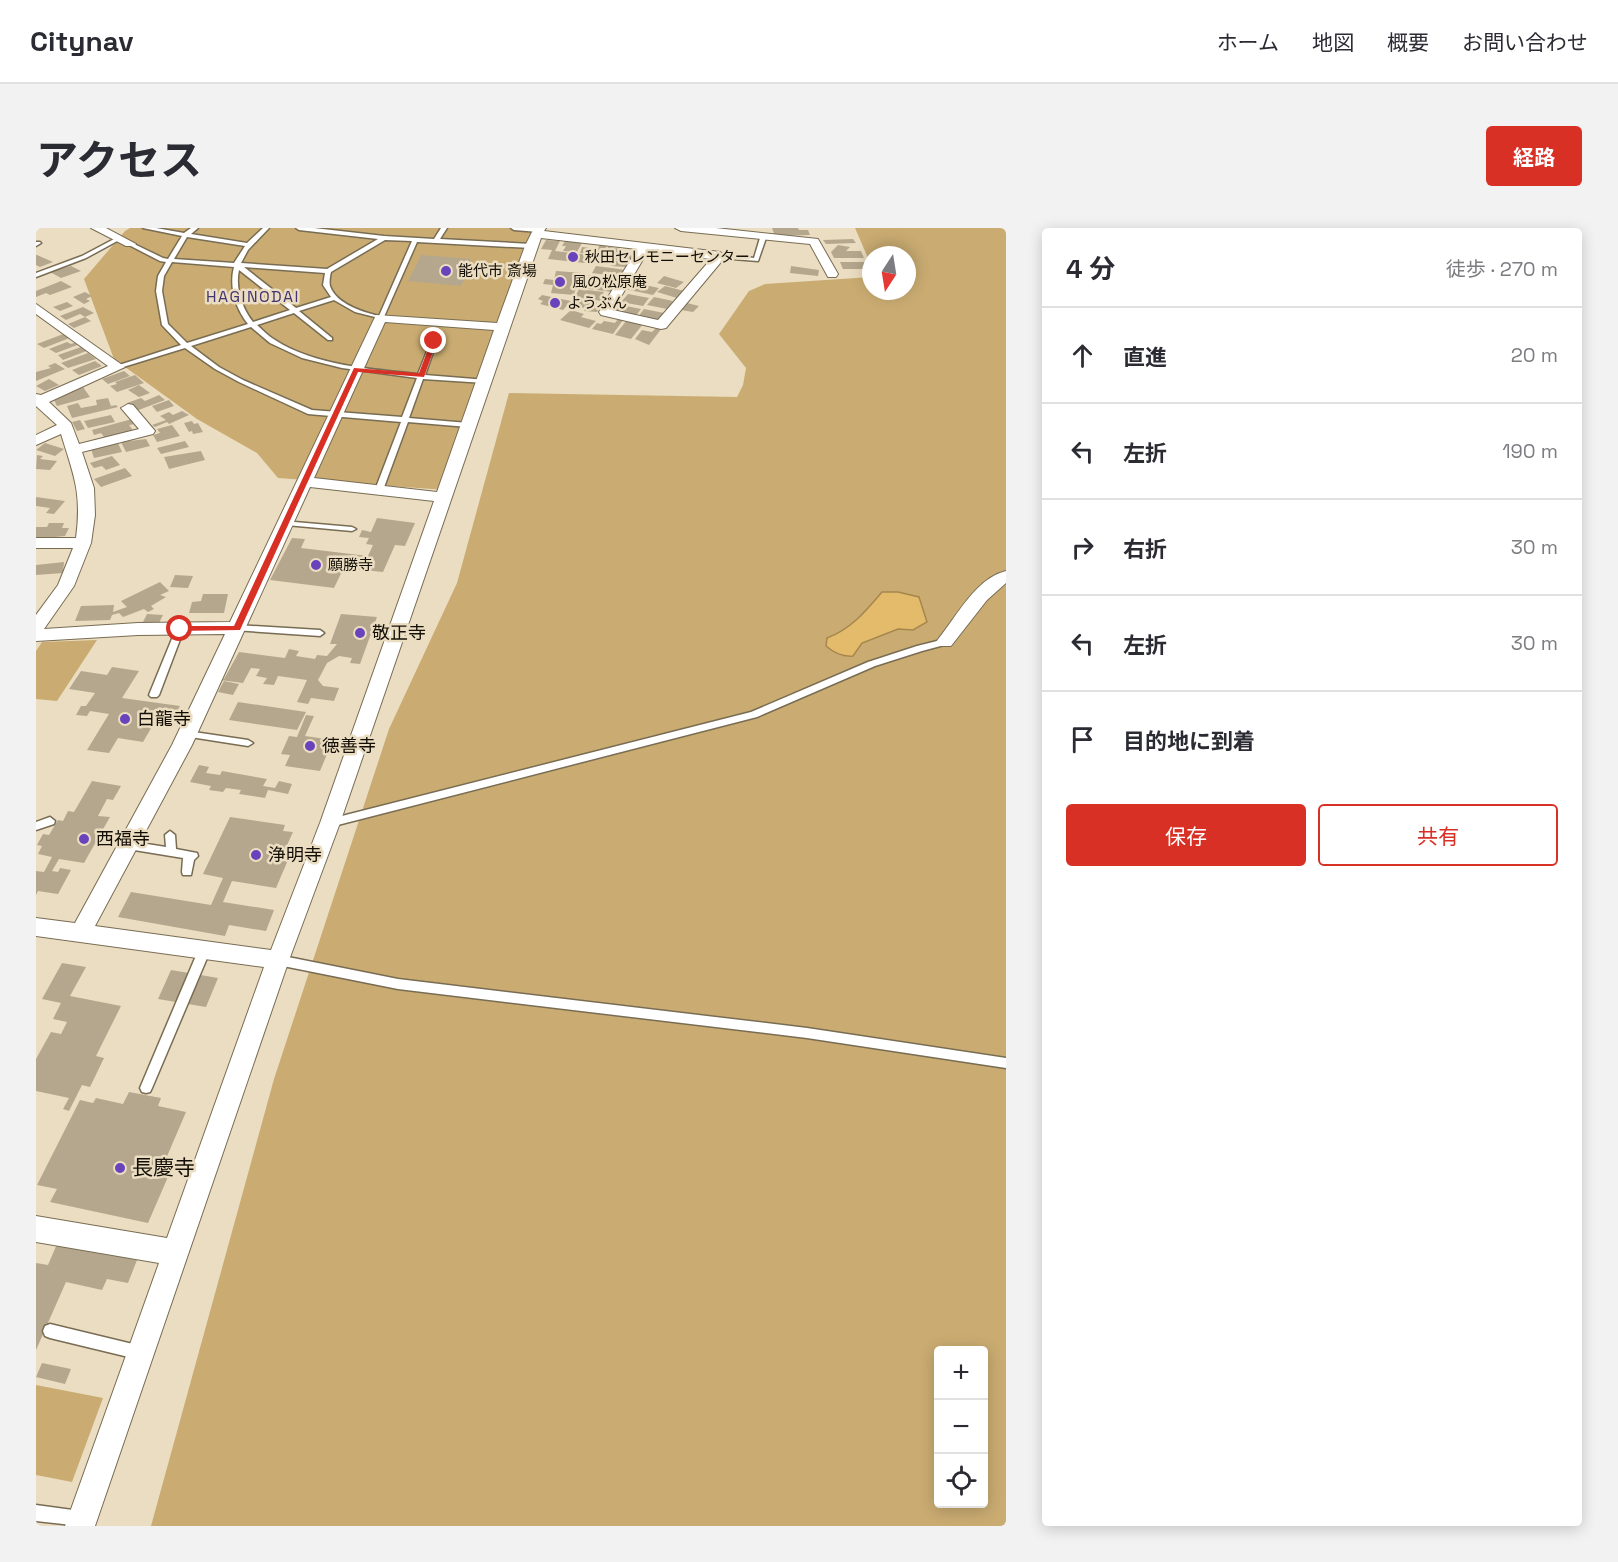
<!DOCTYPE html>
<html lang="ja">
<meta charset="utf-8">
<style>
:root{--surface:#fff;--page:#f2f2f3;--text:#2b2b33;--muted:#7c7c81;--line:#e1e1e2;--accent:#d93025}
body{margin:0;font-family:"Space Grotesk","Noto Sans JP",sans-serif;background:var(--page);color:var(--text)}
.controls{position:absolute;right:18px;bottom:18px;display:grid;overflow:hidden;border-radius:6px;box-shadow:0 3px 15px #0003}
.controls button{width:54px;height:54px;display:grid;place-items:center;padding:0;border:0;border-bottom:2px solid var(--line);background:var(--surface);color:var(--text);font:30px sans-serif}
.compass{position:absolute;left:826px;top:18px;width:54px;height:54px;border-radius:50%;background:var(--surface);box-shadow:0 3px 15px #0003;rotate:192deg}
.stop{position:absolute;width:18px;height:18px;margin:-14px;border:4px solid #d93025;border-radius:50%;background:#fff}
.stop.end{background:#d93025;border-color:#fff;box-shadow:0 2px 6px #0008}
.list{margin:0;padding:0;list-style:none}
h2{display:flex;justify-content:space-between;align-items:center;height:78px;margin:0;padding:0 24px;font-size:26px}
h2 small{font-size:20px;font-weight:400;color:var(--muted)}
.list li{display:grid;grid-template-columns:39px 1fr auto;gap:18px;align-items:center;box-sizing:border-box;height:96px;padding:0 24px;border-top:2px solid var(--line)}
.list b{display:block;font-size:22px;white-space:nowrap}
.list em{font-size:20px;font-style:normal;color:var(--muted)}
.actions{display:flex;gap:12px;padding:18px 24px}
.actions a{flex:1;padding:14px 0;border:2px solid var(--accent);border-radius:6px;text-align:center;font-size:21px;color:var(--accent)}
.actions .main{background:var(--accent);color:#fff}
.icon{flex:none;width:33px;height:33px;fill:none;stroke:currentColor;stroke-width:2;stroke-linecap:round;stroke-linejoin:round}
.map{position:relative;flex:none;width:970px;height:1298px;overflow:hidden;border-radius:6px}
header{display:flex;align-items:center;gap:36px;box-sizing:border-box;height:84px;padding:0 30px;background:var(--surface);border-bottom:2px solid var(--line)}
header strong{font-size:28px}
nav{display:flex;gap:33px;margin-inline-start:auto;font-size:21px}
.intro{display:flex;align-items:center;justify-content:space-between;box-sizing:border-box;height:144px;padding:0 36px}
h1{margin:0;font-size:42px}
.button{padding:15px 27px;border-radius:6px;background:var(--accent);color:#fff;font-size:21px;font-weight:700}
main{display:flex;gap:36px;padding:0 36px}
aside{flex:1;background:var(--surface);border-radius:6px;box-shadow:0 3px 15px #0003}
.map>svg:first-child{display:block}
.green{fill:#caac72;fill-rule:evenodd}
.water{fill:#e4bb6b;stroke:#a5874d;stroke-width:1.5}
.building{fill:#b5a78d}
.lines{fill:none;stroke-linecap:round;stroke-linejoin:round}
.service-casing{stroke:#786c53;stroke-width:3}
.minor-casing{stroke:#786c53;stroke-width:2}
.service{fill:#fff;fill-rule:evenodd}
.minor{fill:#fff;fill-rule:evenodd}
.route{fill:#d93025}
.poi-dot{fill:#6943bc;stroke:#ebddc1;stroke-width:2}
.labels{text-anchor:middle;stroke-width:5;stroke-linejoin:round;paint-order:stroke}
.far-poi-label{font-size:15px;fill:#130e06;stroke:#ebddc1;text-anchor:start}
.far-neighbourhood-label{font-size:16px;letter-spacing:1.5px;fill:#443470;stroke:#ebddc1}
.poi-label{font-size:18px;fill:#130e06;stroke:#ebddc1;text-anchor:start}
.near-poi-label{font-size:21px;fill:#130e06;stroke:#ebddc1;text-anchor:start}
</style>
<header>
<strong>Citynav</strong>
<nav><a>ホーム</a><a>地図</a><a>概要</a><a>お問い合わせ</a></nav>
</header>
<div class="intro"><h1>アクセス</h1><a class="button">経路</a></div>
<main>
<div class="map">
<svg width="970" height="1298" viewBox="0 0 970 1298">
<rect width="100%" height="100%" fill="#ebddc1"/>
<!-- green -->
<path class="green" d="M94,0H499L465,83L410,262L242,250L221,225L161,191L78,131L48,51L89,3Z
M819,0H970V1298H115L238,851L353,501L421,355L473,165L701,169L707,157L710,140L683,106L713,63L729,56L835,49V63H871V27H835V37ZM903,1122H948V1276H903Z
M61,412L21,473L0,471V423L6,414Z
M0,1157L67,1170L36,1254L0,1247Z"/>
<!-- water -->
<path class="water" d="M846,364H862L883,369L891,394L877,402L862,401L826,415L817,428C806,429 798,425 790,418L791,410C815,401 830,383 846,364Z"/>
<!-- building -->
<path class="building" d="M736,0H762L763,2H772L774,7L739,8Z
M817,11L820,15L790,16L787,12Z
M510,12L524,13L519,23L562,28L558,36L512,31L516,22L505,21Z
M529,13L546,15L541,24L527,23L530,18H526Z
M564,16H571L567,27L544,25L546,19L562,21Z
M802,17L814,19L810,23H825L828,30H798L795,24Z
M572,19L585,21L582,26L600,28L590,39L575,38L577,33H590L566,30Z
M0,27H1L17,34L4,39L0,37Z
M385,27L435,31L432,39L445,40L442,47L431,46L425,58L372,53Z
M804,34H831L835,41H807Z
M35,38L45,43L25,50L14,44Z
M560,38L590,42L586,49L556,45Z
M755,38L783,42L782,48L754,45Z
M520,43L548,45L547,52H542L538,67L515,65L517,57L507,56L509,51L518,52Z
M553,47L571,49L566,59L577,60L576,64L545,60L548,54L557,55L550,53Z
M628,48L648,54L640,60L621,55Z
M25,53L36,59L14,67L10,65L0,69V63Z
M595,54L623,60L617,67L589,61Z
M629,58L648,63L641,70L621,64Z
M543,61L568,64L566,68L574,69L572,74L539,69Z
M49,64L56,68L50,71L54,73L48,76L37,69Z
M592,66L613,70L607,78L585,74Z
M506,67L535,73L527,82L504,76L507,73L502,71Z
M618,69L637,73L631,81L611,77Z
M538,72L561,74L559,79H564L561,84L548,83L550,80L535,78Z
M31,74L37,78L24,83L17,79Z
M651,75L663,78L657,84L645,82Z
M585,77L605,81L599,89L573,83L576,80L581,81Z
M47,79L58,85L49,89L44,86L30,92L24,88Z
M608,81L628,85L621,94L601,90Z
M535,82L548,86L545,89L560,93L553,100L524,92Z
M49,89L55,93L38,100L32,96Z
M582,91L587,92L577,106L556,101L561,95L565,96L568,93L579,95Z
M591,92L607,96L595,111L579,107Z
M621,99L626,100L613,117L599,111L606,102L616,104Z
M30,105L36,109L8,120L1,116Z
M31,114L35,116L41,114L44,116L20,125L13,121Z
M48,118L53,122L27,132L22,127Z
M52,125L60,131L32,140L25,135Z
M59,133L66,138L43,147L36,142Z
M19,135L29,141L0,153V144L15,140L12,138Z
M88,143L94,148L72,156L66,151Z
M99,147L108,155L81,164L74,158L81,156L79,154Z
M13,151L23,157L9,163L0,158Z
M103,157L114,165L103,169L92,162Z
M47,159L54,169L21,178L17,170Z
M123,167L129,172L100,183L91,175L105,170L109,173Z
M72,170L75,178L80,177L82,179L36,190L31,178L42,175L45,180L61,177L60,172Z
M133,172L138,178L121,184L116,178Z
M146,183L153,187L133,196L131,194L119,199L116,197L130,192L124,188L133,184L137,187Z
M75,187L79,194L52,200L48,193Z
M96,191L99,196L93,197L98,204L60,214L58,212L68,209L65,205L58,207L56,202Z
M44,192L49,201L41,203L36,194Z
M156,193L158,196L162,195L167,204L157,206L156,203L153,204L148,195Z
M136,197L144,208L121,214L117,207L124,205L121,201Z
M110,211L114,218L90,224L85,214Z
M149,213L153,219L125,226L121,220Z
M9,215L28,221L19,228L0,222Z
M82,215L86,224L58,230L55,221Z
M165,223L169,232L133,241L128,229Z
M1,227L7,228L4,231L21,233L14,242L0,241Z
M76,228L84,237L70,242L66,238L58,240L54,235Z
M89,240L96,248L65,259L58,251Z
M0,269L29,273L18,286L10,285L14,280L0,278Z
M341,290L379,295L369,318L359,317L347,344L318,341L323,332L312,331L298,360L234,352L256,310L269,311L265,320L332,328L337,317L330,316L333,310L323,309L326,302L335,304Z
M13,295H28L26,300H33L29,308L0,311V299H11Z
M28,334L27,345L0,347V337Z
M139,347L157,348L152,360L134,359Z
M124,354L133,363L124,367L130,369L115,378L118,381L112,384L108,381L87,389L83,385L76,387L74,392L39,393L45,378L78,377L77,384L91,379L85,373Z
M167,366H192L188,385H153L156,374L165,373Z
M111,386L127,387L123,395L107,394Z
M305,386L341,389L324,436L314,435L316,430L303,428L291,435L282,452L287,458L303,460L298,473L275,470L272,476L261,474L271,452L242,448L238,457L227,456L231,450L220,448L224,441L215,440L207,455L184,452L188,451L203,424L249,430L253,421L263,423L260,428L279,431L281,427L291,428L301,416H294Z
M76,439L103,443L86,470L144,478L139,487L124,485L107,514L82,510L73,525L51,522L73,486L54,483L51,488L40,487L45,478H50L59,465L33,461L45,443L71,447Z
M188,453L203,456L197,467L182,464Z
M202,474L270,484L261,502L193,492Z
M270,487L278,488L269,508L297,512L284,543L249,538L254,527L245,526L253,508L261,509Z
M163,537L173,539L170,545L184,547L186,543L231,551L227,558L239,560L243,553L256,556L252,566L232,562L229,570L203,566L205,562L190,560L187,564L173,562L175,558L154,554Z
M56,553L85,558L77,572L71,571L62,588L74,589L48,635L23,631L16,643L22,644L24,640L35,642L22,666L2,663L0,667V643L8,644L16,629L2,626L6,618L1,617L7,606L13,607L22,592L27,593L32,583L38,584Z
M194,589L249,597L247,603L257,604L248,624L255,625L240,660L196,653L187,674L238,682L230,703L193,697L189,708L82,689L95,664L175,677L187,650L167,646Z
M26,735L50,739L34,768L85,778L60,828L68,830L54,859L46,857L33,883L27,881L33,870L0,863V831L15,804L25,806L31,794L17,791L25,775L6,771Z
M135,742L182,750L170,779L122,771Z
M93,864L125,870L122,878L150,884L129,933L138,935L112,995L14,974L21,961L1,957L44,872L57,875L60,870L87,876Z
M21,1016L101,1032L92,1055L71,1051L66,1062L30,1054L0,1122V1035L12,1037Z
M6,1135L35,1141L29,1156L0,1149Z"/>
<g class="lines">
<defs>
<path id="service" d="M107,0H120L148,5L155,0H162L155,6L211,15L227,0H233L212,22L205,35L291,41L342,11L263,2L260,0H278L348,8L398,11L405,0H411L404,11L495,16L498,18L495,20L381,14L347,91L319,84L298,72L263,83L296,110V112H292L258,85L221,97C227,102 232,108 239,112C277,137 338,142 382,146L395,113L398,111L401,113L389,147L451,152L452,153L449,155L387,151L373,190L432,195L436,197L432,199L372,194L347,262L343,264L339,262L365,194L272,186L203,154L179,141L149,120L84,140H80V138L145,117L126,97L120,63L122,48L130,34L124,33L91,16L96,15L127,30L132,31L146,8ZM151,9L209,18L198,35L138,31ZM349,12L376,13L343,88C327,84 300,76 294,58C293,54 294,48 295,44ZM136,34L198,39C193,58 199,80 212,96L151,115L132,96L126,63L128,48ZM208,39L289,45L287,57L295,69L260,80ZM203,42L254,82L217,94C206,80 199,60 203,42ZM215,99L234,115L266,130L306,140L381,150L366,189L276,182L207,152L183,139L155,118Z
M475,0H500L506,2L503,4L478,2Z
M727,8L730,10L722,33L684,30L681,28L684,26L718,30L724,10Z
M80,10L85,11L50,30L0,49V45L46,28Z
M0,14H4L5,15L0,18Z
M247,293L316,299L320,301L316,303L250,297H247Z
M201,397L284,402L288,405L284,408L198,402V398Z
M144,398L148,401L123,467L121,469H115L113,467L140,401Z
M909,411L913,414L912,416L886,423L839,438L721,489L294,599L289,595L294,591L715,484L832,434L881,418Z
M151,503L212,512L217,515L212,518L148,508L146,506Z
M14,589L19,593L18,596L0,602V594Z
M134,603L139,607L140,621L161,625L162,628L158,632L155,647H147L146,644L147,630L92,621L87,617L92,613L130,619L129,607Z
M168,718L172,720L174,723L116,860L114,864L110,865L106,864L104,860L162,723L164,720Z
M242,727L362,751L771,800L970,830V840L771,810L362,761L242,737L238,735L236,732L238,729Z
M14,1096L105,1118L110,1120L112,1125L110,1130L105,1132L14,1110L9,1108L7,1103L9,1098Z
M0,1277L44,1283L49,1286L52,1291L49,1296L45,1298L0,1293Z"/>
<path id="minor" d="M55,0H70L100,16L98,18H90Z
M498,0H510L508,3L684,24L690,28L630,100L625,101L565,87L563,84L601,21L505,10L304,595L253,732L59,1298H29L123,1035L0,1014V988L131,1010L228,739L0,708V690L39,695L136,517L189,406L102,407L0,413V387L22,357L37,320H0V310H40C46,265 38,248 25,206L0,217V207L21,197L0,178V166L5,167L72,138L0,86V76L89,139L13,174L35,195L43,216L103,201L85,180L92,176L97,177L119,203L117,206L46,224L58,260L59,287L55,315L38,358L8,401L102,395L194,394L340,87L461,95L489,18ZM612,23L675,31L622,92L577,82ZM349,94L458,102L401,264L278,250ZM274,259L398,273L284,595L235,722L59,698L156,517Z
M639,0H680L782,11L802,46L800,49H792L774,16L645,3Z
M970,343V355L951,372L915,418H903L900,414L903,410C921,388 940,350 970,343Z"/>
</defs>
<!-- service casing -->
<use href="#service" class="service-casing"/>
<!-- minor casing -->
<use href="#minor" class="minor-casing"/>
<!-- service -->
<use href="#service" class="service"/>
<!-- minor -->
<use href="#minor" class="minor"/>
</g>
<!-- route -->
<path class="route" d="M398,111L401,113L388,149L322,144L204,402L141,403V399L144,398H198L318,140L383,145L395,113Z"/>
<!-- markers -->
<g class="poi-dot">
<circle cx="537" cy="29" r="6"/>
<circle cx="410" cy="43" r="6"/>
<circle cx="524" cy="54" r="6"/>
<circle cx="519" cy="75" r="6"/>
<circle cx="280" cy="337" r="6"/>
<circle cx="324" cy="405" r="6"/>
<circle cx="89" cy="491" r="6"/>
<circle cx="274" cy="518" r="6"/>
<circle cx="48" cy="611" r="6"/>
<circle cx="220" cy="627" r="6"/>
<circle cx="84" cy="940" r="6"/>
</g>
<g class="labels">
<!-- far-poi labels -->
<g class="far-poi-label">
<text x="549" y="34">秋田セレモニーセンター</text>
<text x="422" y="48">能代市 斎場</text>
<text x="536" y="59">風の松原庵</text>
<text x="531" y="80">ようぶん</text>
<text x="292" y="342">願勝寺</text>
</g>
<!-- far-neighbourhood labels -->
<g class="far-neighbourhood-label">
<text x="217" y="74">HAGINODAI</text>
</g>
<!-- poi labels -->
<g class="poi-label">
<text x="336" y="411">敬正寺</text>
<text x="101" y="497">白龍寺</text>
<text x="286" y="524">徳善寺</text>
<text x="60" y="617">西福寺</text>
<text x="232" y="633">浄明寺</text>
</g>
<!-- near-poi labels -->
<g class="near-poi-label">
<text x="96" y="947">長慶寺</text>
</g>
</g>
</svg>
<div class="controls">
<button>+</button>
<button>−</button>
<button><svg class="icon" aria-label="locate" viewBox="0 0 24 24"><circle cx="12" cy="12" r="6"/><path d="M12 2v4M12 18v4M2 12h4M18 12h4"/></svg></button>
</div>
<svg class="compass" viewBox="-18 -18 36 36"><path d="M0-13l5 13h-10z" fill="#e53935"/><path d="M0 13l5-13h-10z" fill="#7c7c81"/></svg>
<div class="stop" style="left:144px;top:401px"></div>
<div class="stop end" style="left:398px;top:113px"></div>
</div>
<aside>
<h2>4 分<small>徒歩 · 270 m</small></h2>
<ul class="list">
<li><svg class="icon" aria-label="ahead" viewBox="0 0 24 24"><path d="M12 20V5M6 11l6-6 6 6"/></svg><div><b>直進</b></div><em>20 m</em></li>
<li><svg class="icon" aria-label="left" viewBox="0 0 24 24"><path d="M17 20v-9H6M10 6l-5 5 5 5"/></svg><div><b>左折</b></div><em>190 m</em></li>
<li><svg class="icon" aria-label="right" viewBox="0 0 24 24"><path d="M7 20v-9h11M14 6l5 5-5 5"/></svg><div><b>右折</b></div><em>30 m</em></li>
<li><svg class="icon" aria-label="left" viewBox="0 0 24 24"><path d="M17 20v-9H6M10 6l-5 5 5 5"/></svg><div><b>左折</b></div><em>30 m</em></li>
<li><svg class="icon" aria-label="arrive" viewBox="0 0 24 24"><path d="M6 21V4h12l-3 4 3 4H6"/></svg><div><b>目的地に到着</b></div></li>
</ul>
<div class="actions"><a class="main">保存</a><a>共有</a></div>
</aside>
</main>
